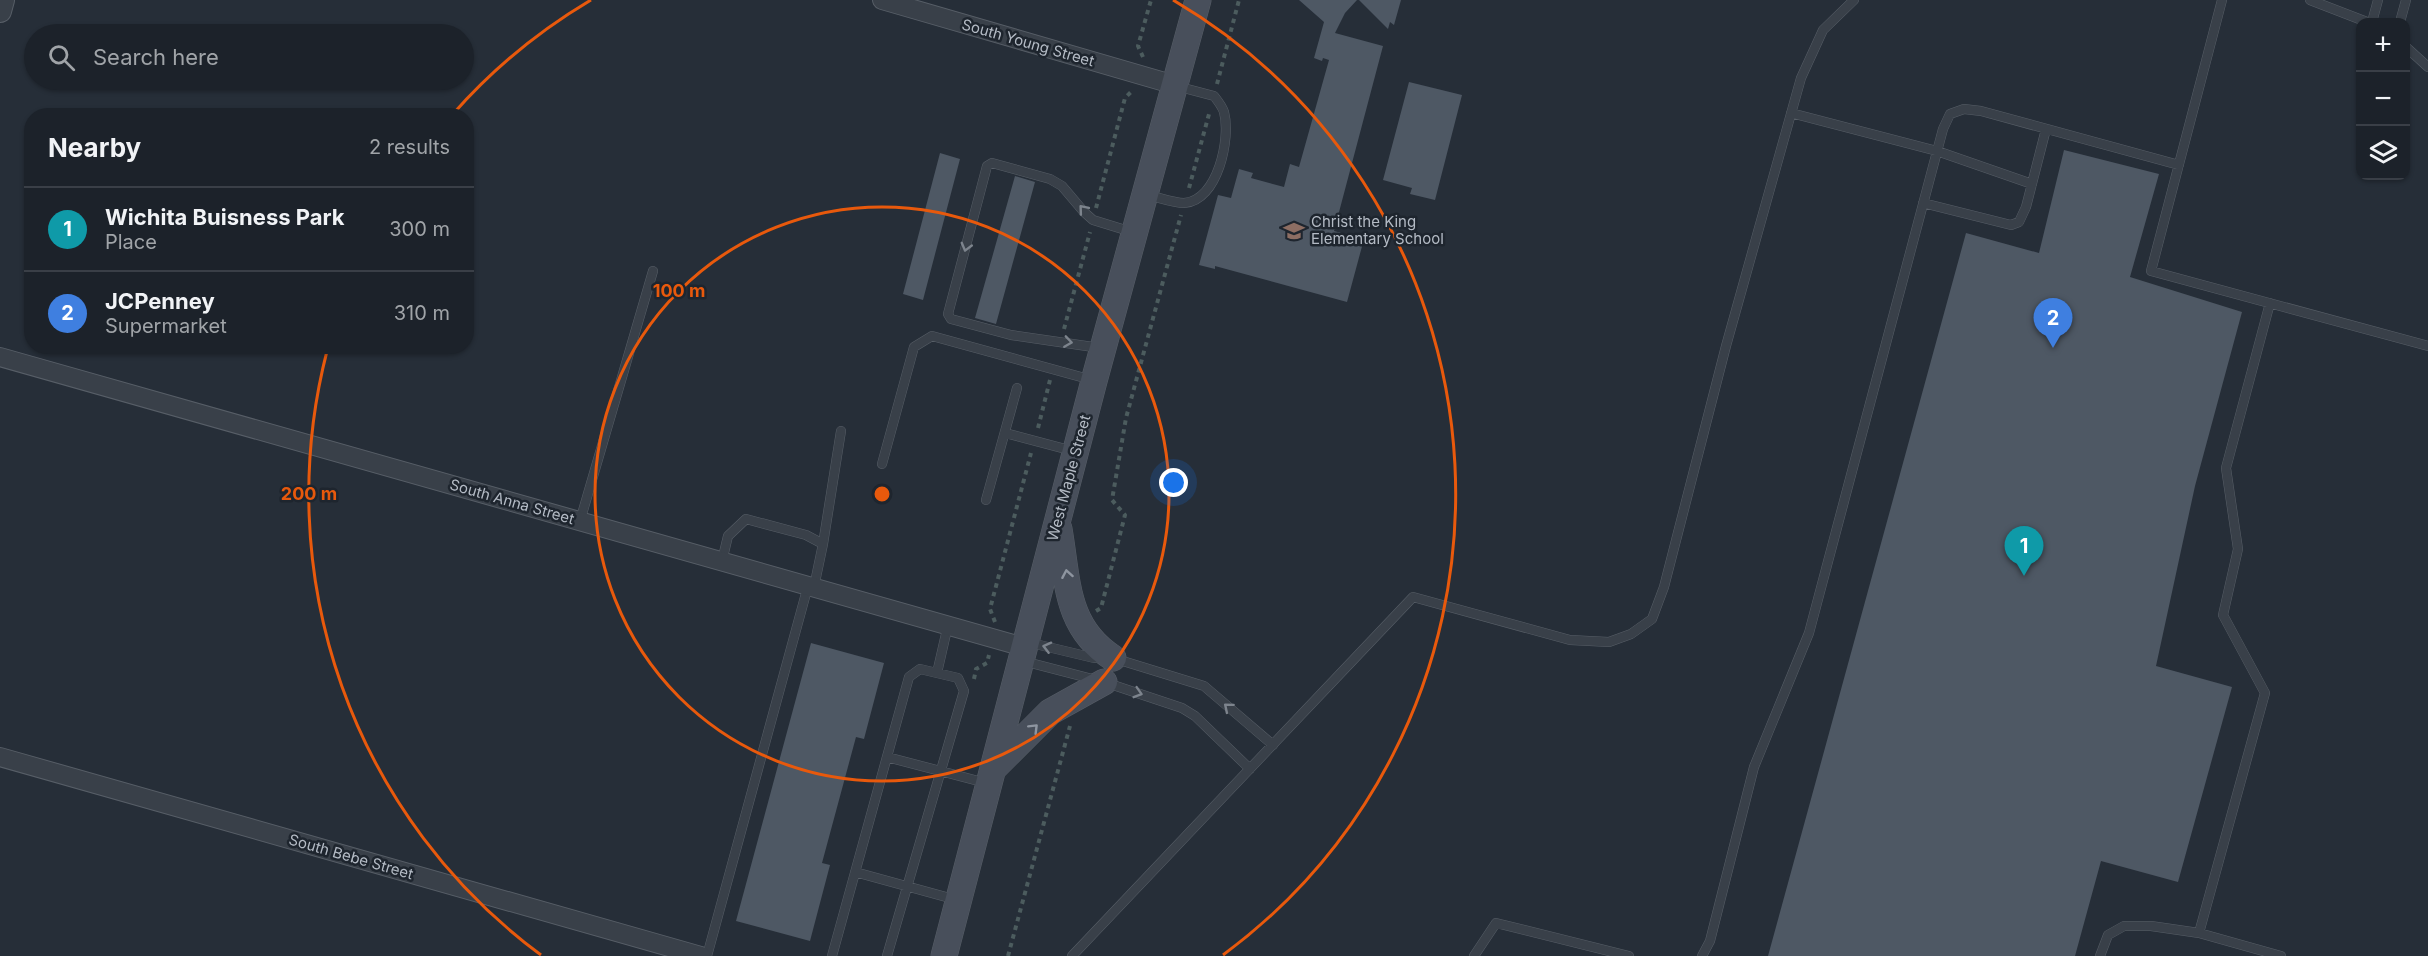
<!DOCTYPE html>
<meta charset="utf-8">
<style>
:root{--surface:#1c222a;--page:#252a32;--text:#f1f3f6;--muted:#a0a4a8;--line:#3a3f47;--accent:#0b8043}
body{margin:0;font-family:Inter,sans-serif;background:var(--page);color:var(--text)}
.controls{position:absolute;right:18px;top:18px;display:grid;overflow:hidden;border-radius:12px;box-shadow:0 2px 4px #0004}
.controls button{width:54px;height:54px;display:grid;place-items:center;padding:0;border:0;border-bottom:2px solid var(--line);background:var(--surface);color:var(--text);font:30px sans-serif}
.you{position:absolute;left:1174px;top:483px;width:21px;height:21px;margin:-15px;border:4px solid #fff;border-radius:50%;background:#1a73e8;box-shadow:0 0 0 9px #1a73e833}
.badge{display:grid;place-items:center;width:39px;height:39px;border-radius:50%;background:var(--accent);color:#fff;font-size:20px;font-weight:700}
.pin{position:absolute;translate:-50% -50px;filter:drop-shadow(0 2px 3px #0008)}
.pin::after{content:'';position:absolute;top:32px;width:21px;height:18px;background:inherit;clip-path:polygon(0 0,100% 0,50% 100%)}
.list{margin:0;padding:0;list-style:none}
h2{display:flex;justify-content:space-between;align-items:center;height:78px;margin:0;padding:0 24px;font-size:26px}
h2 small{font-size:20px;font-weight:400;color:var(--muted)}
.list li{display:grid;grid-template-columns:39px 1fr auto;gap:18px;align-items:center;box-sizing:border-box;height:84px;padding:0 24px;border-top:2px solid var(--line)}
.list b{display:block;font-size:22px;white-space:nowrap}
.list p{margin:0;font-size:20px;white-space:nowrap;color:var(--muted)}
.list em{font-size:20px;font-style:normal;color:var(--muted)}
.icon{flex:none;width:33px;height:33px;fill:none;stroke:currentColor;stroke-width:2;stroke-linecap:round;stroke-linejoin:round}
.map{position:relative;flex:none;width:2428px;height:956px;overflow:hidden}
.search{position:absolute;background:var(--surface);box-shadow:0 2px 4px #0004;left:24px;top:24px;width:450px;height:66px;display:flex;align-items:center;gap:15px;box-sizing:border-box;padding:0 21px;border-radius:33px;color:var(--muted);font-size:22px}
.panel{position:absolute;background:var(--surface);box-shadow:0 2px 4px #0004;left:24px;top:108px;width:450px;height:246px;border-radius:24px}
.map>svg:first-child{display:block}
.building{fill:#4e5864}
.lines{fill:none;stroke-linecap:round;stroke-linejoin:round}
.service-casing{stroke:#575e67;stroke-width:10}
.minor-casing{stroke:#575e67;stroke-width:20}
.tertiary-casing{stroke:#575e67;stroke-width:24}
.secondary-casing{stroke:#575e67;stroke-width:27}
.path{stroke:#4c5c5e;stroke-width:4;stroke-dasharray:4.5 4.5;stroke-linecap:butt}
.service{stroke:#394049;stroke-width:9}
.minor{stroke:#394049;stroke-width:18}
.tertiary{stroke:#394049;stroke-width:22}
.secondary{stroke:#484f5b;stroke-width:26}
.oneway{stroke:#7d848d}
.oneway2{stroke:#8e95a0}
.ring{fill:none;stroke:#e8590c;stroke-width:3}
.labels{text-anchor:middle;stroke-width:5;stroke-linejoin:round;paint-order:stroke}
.street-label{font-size:15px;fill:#b4bbc5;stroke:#1e252e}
.poi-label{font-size:15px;fill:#b4bbc5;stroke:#1e252e;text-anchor:start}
.centre{fill:#e8590c;stroke:#1e252e;stroke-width:3}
.ring-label{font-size:18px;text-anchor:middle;font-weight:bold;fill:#e8590c;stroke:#1e252e;stroke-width:5;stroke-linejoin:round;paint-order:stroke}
</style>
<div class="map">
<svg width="2428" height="956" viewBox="0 0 2428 956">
<rect width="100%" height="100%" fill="#262e38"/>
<!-- building -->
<path class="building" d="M1299,0H1357L1345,13L1335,33L1383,46L1334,231L1364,239L1347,302L1215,266V269L1199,265L1218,195L1231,198L1239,169L1253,173L1251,178L1284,187L1290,164L1299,167L1329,60L1323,58L1322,61L1314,58L1324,22Z
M1359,0H1401L1394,25L1390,22L1388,29Z
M1409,82L1462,95L1435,200L1410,194L1412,188L1383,180Z
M2064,150L2159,174L2130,277L2242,312L2195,486L2156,666L2232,687L2178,882L2101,861L2075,956H1768L1966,233L2039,253Z
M940,153L960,159L923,300L903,294Z
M1015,176L1035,182L996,324L975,318Z
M811,643L884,663L864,739L856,737L822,863L830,865L810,941L736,921Z"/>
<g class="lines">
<defs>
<path id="service" d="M2222,0L2151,271L2428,346
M2310,0L2367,22
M2372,22L2378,0
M2400,22L2406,0
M2406,47L2428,67
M1791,113L1937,151L2032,184
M1147,195C1158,197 1173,203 1184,203C1218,201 1231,138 1224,112C1222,106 1218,101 1214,96L1176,86
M1923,203L2011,225L2019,222L2026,207L2046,129
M1100,348L1011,335L951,319L948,314L987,166L992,163L1050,179L1062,186L1084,212L1093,220L1132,232
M1005,433L1073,451
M882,464L914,347L932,336L1092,380
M986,500L1017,388
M580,521L653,271
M823,544L841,431
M722,561L728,536L746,519L806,535L823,544L814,587
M1027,642L1094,658H1113L1204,686L1273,745
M1023,661L1104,682L1182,708L1195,716L1250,769
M937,673L948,625
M887,757L986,783
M855,872L957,900
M2199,933L2265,693L2223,615L2238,549L2226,468L2270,303
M707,956L808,586
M832,956L909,677L920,669L958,678L964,691L887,956
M1072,956L1413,597L1570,640L1609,642L1631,634L1652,619L1664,587L1726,346L1801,78L1823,30L1854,0
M1474,956L1496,923L1629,956
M1702,956L1710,941L1754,767L1809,633L1943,129L1950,114L1964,109L1981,111L2179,165
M2100,956L2108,935L2124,926H2151L2199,933L2281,956"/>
<path id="minor" d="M882,0L1175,85
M0,357L1024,647
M0,757L701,956"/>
<path id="tertiary" d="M0,11L3,0"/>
<path id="secondary" d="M1059,529C1068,581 1065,627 1113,658
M993,769L1050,712L1104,682
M944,956L1094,381L1198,0"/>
</defs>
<!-- service casing -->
<use href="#service" class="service-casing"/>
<!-- minor casing -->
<use href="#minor" class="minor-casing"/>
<!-- tertiary casing -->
<use href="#tertiary" class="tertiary-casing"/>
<!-- secondary casing -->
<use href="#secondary" class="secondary-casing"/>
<!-- path -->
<path class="path" d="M1143,57L1138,46L1151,0
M1217,84L1239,0
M1189,188L1209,114
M1096,208L1125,98L1133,90
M1064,329L1090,232
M1038,428L1050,380
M1096,611L1101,608L1125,515L1112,500L1126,418L1181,215
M995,622L990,609L1031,453
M974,679L976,669L987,663L989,655
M1008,956L1070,726"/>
<!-- service -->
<use href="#service" class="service"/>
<!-- minor -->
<use href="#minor" class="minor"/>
<!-- tertiary -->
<use href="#tertiary" class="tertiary"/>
<!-- secondary -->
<use href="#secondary" class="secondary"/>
</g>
<!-- one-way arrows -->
<defs><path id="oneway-chevron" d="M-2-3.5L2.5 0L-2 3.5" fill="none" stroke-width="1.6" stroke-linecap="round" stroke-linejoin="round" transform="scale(1.5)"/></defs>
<g class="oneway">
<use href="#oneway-chevron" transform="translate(1083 209) rotate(-130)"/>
<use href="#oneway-chevron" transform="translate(966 247) rotate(105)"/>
<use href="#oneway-chevron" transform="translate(1068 342) rotate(8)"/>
<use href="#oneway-chevron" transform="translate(1047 647) rotate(-166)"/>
<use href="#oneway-chevron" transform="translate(1138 693) rotate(17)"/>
<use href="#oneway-chevron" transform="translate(1228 707) rotate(-140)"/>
</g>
<g class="oneway2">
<use href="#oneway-chevron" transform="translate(1067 574) rotate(-100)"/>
<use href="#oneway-chevron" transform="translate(1034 728) rotate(-45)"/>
</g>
<!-- distance rings -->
<g class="ring">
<circle cx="882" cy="494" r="287"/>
<path d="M541 955A573 573 0 0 1 327 351M453 114A573 573 0 0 1 591 0M1173 0A573 573 0 0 1 1223 955"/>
</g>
<!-- icons -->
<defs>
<symbol id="school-bare" viewBox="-9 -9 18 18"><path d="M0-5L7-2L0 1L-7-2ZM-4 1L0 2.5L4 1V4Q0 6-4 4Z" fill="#8d6e63" stroke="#1e252e" stroke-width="2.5" paint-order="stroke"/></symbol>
</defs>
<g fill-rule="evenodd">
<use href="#school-bare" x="1279" y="216" width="30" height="30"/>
</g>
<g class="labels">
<!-- street labels -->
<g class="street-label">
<text transform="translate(1028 43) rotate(16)" y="5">South Young Street</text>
<text transform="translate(1069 478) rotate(-75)" y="5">West Maple Street</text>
<text transform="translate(512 502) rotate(16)" y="5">South Anna Street</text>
<text transform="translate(351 857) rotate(16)" y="5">South Bebe Street</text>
</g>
<!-- poi labels -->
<g class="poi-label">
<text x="1311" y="227">Christ the King<tspan x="1311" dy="17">Elementary School</tspan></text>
</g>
</g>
<circle cx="882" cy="494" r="9" class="centre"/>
<g class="ring-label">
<text x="679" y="297">100 m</text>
<text x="309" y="500">200 m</text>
</g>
</svg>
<div class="controls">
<button>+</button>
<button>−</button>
<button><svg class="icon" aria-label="layers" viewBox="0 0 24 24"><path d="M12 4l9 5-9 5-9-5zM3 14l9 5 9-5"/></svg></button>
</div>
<div class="you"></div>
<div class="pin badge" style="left:2024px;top:576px;background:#0f9aa8">1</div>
<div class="pin badge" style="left:2053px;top:348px;background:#3f7fe0">2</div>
<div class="search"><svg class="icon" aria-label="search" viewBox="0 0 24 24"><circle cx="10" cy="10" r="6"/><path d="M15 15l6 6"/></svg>Search here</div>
<section class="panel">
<h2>Nearby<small>2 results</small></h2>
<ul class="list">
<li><span class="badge" style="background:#0f9aa8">1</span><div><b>Wichita Buisness Park</b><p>Place</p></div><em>300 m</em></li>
<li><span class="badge" style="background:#3f7fe0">2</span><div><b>JCPenney</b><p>Supermarket</p></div><em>310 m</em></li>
</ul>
</section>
</div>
